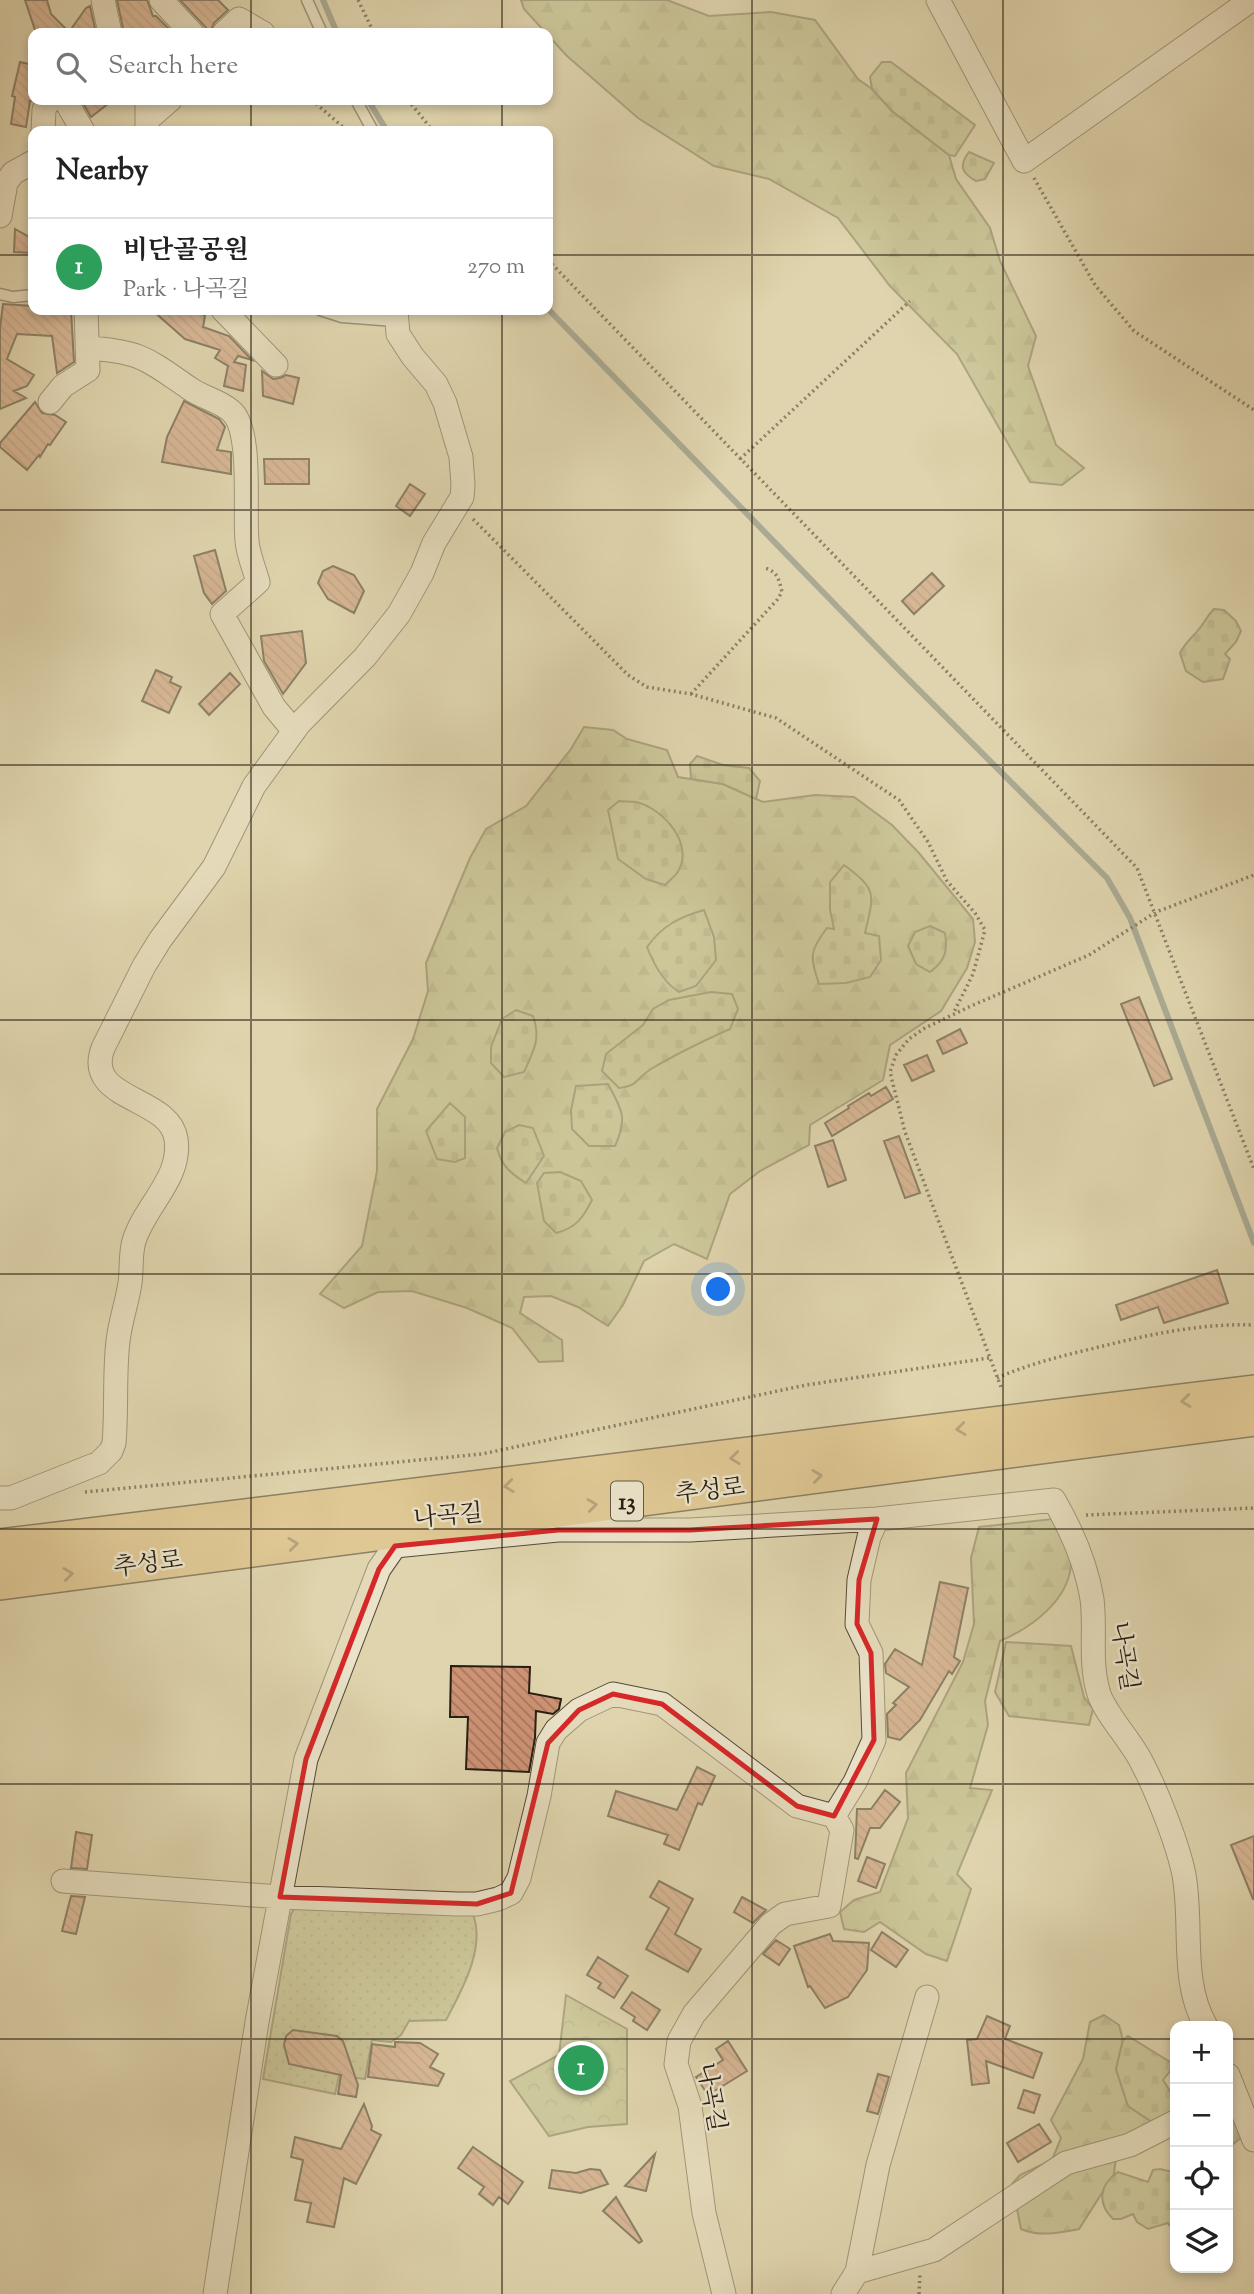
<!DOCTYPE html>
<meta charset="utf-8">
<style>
:root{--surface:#fff;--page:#f6f6f6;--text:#222;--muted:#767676;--line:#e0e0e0;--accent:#2563eb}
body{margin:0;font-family:"Sorts Mill Goudy","Noto Serif KR",serif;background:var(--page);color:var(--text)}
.controls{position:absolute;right:21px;bottom:21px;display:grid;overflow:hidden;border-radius:14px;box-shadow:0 4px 10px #0003}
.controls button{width:63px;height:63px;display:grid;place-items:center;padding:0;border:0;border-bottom:2px solid var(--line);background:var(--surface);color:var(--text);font:35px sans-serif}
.you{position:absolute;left:719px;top:1290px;width:24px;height:24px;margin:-18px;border:5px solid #fff;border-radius:50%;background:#1a73e8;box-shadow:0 0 0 10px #1a73e833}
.badge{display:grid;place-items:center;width:46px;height:46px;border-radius:50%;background:var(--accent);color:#fff;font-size:23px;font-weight:700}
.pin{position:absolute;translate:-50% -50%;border:4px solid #fff;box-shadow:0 2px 7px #0006}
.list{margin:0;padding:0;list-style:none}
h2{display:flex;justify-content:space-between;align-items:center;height:91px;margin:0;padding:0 28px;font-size:30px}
h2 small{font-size:23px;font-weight:400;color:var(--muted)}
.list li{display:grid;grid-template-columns:46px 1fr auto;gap:21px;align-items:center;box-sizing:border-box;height:98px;padding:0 28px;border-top:2px solid var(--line)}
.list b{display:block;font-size:26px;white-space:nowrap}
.list p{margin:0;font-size:23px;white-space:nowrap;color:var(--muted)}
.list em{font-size:23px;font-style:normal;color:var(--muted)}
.icon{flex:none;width:38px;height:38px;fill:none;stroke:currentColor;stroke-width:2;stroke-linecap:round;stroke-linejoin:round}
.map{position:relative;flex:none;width:1254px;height:2294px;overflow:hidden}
.search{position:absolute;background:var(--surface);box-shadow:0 4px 10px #0003;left:28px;top:28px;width:525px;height:77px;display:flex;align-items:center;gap:18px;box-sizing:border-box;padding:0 24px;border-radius:14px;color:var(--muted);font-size:26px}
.panel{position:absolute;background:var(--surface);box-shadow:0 4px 10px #0003;left:28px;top:126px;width:525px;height:189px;border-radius:14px}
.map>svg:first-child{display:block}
.grass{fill:url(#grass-dots);stroke:#706c4b;stroke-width:2}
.forest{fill:url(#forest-firs);stroke:#706c4b;stroke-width:2}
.cemetery{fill:url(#cemetery-stones);stroke:#706c4b;stroke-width:2}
.park{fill:url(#park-crowns);stroke:#706c4b;stroke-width:2}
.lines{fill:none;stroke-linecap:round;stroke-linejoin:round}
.stream{stroke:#6b7873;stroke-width:6}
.building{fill:url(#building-back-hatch);stroke:#281d11;stroke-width:2}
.lane-casing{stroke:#564b38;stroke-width:13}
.street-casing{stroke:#564b38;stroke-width:25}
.primary-casing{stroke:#281d11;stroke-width:38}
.path{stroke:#281d11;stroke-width:3.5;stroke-dasharray:2 3.5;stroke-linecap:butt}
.lane{stroke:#eae3ca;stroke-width:10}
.street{stroke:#eae3ca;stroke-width:23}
.primary{stroke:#e0ba76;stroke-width:35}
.oneway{stroke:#846c44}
.marked{fill:none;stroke:#d62828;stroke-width:5;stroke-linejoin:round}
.grid{fill:none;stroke:#281d11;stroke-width:2;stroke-opacity:0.55}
.labels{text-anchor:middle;stroke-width:5;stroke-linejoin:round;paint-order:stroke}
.shield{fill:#eae3ca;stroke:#625848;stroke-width:2}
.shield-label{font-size:23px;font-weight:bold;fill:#281d11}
.street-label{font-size:24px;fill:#281d11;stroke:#eae3ca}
</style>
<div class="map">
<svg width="1254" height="2294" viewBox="0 0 1254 2294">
<defs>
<pattern id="grass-dots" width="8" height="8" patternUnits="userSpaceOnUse" patternTransform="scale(1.75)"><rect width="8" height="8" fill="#b9bb85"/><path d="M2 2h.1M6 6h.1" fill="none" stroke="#9fa072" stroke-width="1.8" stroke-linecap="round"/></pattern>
<pattern id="forest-firs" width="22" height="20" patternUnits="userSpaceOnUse" patternTransform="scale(1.75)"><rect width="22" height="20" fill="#b9bb85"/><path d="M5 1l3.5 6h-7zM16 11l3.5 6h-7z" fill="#9fa072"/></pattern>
<pattern id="cemetery-stones" width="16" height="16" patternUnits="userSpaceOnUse" patternTransform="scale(1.75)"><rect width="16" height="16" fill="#b9bb85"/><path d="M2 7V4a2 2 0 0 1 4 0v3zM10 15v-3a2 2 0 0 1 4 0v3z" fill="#9fa072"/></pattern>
<pattern id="park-crowns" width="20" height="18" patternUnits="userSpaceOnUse" patternTransform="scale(1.75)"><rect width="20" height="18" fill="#b9bb85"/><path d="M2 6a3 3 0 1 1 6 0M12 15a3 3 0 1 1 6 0" fill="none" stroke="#9fa072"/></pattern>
<pattern id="building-back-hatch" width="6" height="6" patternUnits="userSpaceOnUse" patternTransform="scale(1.75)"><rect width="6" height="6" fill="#ce9275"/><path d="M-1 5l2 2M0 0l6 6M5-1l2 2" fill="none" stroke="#a7775f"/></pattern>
</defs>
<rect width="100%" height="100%" fill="#dfd4ad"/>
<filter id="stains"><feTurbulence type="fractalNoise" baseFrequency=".00286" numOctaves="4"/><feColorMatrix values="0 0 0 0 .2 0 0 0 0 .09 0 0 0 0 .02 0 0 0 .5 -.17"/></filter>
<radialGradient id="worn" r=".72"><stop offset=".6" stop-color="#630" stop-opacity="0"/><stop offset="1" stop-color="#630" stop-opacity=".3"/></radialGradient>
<!-- grass -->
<path class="grass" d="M296,1906L472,1912C487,1946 462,1990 446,2020L409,2021L401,2035L391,2042L372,2040L365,2079L339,2076L335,2094L263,2079L291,1914Z"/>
<!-- forest -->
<path class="forest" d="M521,0H667L709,16L771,12L815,20L858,79L872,89L892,111L949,155L956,179L990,228L1000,261L1036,336L1028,366L1056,445L1084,468L1062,485L1030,482L957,354L890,286L838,218L769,179L714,166L638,118L567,56L524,9Z
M584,727L613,730L627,739L667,750L678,777L723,784L763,802L815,795L854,797L892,825L919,853L973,919L975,942L967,968L941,1011L890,1045L883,1080L810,1125L809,1145L760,1171L730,1194L707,1259L674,1244L644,1261L623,1305L608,1326L578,1307L551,1296L524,1297L520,1313L562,1340L563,1361L539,1362L512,1328L467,1308L412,1291L378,1292L344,1308L320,1294L362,1246L377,1171V1109L413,1039L428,991L426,963L470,858L486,829L526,806L571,749Z
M1053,1519C1059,1532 1072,1550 1071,1565C1068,1601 1031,1628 1000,1641L985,1701L988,1725L970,1788L992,1790L957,1874L971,1889L947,1961L926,1954L880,1922L864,1932L844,1929L840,1912L854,1900L880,1892L908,1818L906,1773L963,1662L974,1624L971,1558L979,1527Z
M1104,2015L1119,2025L1123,2040L1116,2069L1128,2106L1152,2122L1116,2157L1114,2174L1079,2229C1060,2233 1039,2237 1021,2229L1012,2184L1020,2175L1052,2160L1061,2138L1051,2120L1083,2059L1090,2022Z"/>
<!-- cemetery -->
<path class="cemetery" d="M882,62H891L975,125L955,156L949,155L892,111L872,89L870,77Z
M969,152L994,163L985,179L976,181C961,173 959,165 969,152Z
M1214,609L1224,610L1236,621L1241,631L1236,642L1225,654L1230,659L1223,679L1203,682L1186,671L1180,653C1185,643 1192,638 1199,629C1205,622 1207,616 1214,609Z
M697,756L723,765L749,768L760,781L756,799L723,784L691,779L690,764Z
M619,801C624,802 630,801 636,802C663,808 696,845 677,873C674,877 669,881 665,885L646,879L618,859L608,810Z
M844,865C878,890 874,894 865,933L879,936L881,960L870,977L846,983L819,984C810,957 809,951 827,928L834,929L830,910V882Z
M704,910L714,937L716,960L696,986L679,992C663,982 654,965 647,947C662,926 679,917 704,910Z
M930,926L945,933C948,951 945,961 930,972L916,964L908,946L915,932Z
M711,992L732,994L738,1009L730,1029C703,1041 676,1054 651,1069C635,1079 640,1085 619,1088L602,1071L606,1054L643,1025L653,1009L669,1000Z
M516,1010L533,1016C541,1039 534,1050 524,1072L504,1077L491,1063V1047L502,1019Z
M608,1084C622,1110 628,1118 615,1146H589L572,1129L571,1110L576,1086Z
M450,1103L465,1117V1158L455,1162L437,1159L426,1131Z
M519,1125L533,1128L544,1156L526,1183C511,1174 501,1165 497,1148L505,1132Z
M560,1172L581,1181L592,1200C583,1218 576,1228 556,1233L544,1221L537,1183L544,1173Z
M1006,1642L1071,1646L1084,1697L1093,1709L1089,1725L1009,1716L995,1692Z
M1128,2036L1175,2065L1163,2080L1175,2099V2111L1152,2122L1128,2106L1116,2069L1123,2040Z
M1228,2102L1241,2138L1228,2148Z
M1160,2169L1173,2172L1175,2169V2233L1168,2223L1148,2229L1137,2222L1133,2214L1121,2219H1113C1097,2203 1099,2185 1118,2172L1148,2182L1153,2170Z"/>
<!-- park -->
<path class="park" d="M566,1995L627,2029V2124L588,2127L549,2136L510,2081L559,2055Z"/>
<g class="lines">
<!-- stream -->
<path class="stream" d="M323,0L337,33
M368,100L387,131
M548,309L894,665L1107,878L1130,918L1254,1243"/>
</g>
<!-- building -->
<path class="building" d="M25,0H47L51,14L69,32L86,8L90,6L96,33H36Z
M117,0H147L153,16H156L173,33H124Z
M180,0H218L228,10L214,23L210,32Z
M20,62L33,65V100L30,101L26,127L11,124L15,97L12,96Z
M81,100H113L91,117Z
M15,229L33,239V253L14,252Z
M3,304L33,306V310H71L74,362L57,373L52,336L17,334L7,359L34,375L27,386L14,391L26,398L0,409V328Z
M152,310H196L205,316L203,327L229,336L252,360L238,356L234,362L246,365L243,391L224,386L228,366L215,358L220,350L185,339Z
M262,371L273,379L280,378L286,375L299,378L293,404L263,396Z
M184,401L219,419L225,427L217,450L231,452V474L162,462L167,437Z
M35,402L42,413L55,415L66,422L50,445L48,444L40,457L39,455L27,470L0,447V443Z
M264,459H309V484H265Z
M410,484L425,494L410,516L396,506Z
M215,550L226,591L212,604L204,593L194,556Z
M333,566L354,575L364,591L354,613L328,599L318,583L323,571Z
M932,573L944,586L914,614L902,601Z
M302,631L306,663L283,694L264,661L261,636Z
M156,670L172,677L170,682L181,687L169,713L142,701Z
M230,673L240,684L209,715L199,704Z
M1139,997L1172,1079L1154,1086L1121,1004Z
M960,1029L967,1043L943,1054L937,1041Z
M927,1055L934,1071L912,1081L904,1065Z
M886,1087L893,1099L832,1136L825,1123L849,1108L848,1106L869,1093L871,1096Z
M899,1136L920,1193L905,1198L884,1141Z
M833,1140L846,1180L828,1187L815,1146Z
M1217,1270L1228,1303L1164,1323L1158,1307L1121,1320L1116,1305Z
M940,1582L968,1588L954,1657L960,1661L952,1674L949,1671L920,1720L900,1740L888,1737L887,1714L896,1705L893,1703L909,1687L886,1673L885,1664L895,1649L922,1665Z
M451,1666L530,1667L529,1693L561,1699L559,1709L553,1714L536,1711L535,1738L529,1772L466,1769L468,1717H450Z
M697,1767L715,1776L702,1805L698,1803L679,1850L664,1844L668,1835L608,1816L616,1791L677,1810Z
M885,1790L900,1802L880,1828H870L858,1859L855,1858L857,1809H871Z
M76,1832L92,1835L87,1869L71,1868Z
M1254,1836V1899H1253L1231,1845Z
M867,1857L885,1864L876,1888L858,1881Z
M659,1881L693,1899L675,1934L701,1949L688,1972L646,1949L669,1908L650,1897Z
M71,1896L85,1897L76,1934L62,1931Z
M742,1897L766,1910L753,1923L734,1912Z
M882,1932L908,1950L896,1967L871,1950Z
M830,1934L833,1941L869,1943L867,1970L848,1997L825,2008L810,1986L808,1987L794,1946Z
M776,1940L790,1949L779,1965L763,1954Z
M598,1957L628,1976L614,1998L598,1988L601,1983L587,1975Z
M632,1992L660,2010L647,2030L633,2021L635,2017L621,2008Z
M987,2016L1010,2026L1005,2039L1042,2053L1033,2078L986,2061L989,2083L972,2085L967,2040L977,2039Z
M293,2030L337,2036L343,2041L358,2085L356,2097L338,2094L341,2075L289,2064L284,2045L286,2036Z
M728,2041L747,2071L708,2095L696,2077L723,2060L716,2049Z
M395,2042L420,2043L438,2054L430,2067L444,2074L438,2086L368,2077L372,2044L395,2047Z
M878,2074L889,2077L878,2114L867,2111Z
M1024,2090L1040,2095L1034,2113L1018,2108Z
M364,2104L372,2126L371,2130L381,2135L356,2184L344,2178L334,2227L307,2222L311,2203L295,2200L303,2160L291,2157L295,2137L341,2149Z
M1039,2124L1051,2142L1018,2162L1007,2143Z
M473,2147L523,2182L508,2204L499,2197L493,2205L479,2194L484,2187L458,2168Z
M655,2154L646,2191L625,2186Z
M590,2169L600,2170L608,2184L581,2193L549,2188L552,2170L576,2173Z
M616,2197L642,2241L639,2243L603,2211Z"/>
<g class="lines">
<defs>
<path id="lane" d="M307,0L322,33
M356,100L373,131
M0,294L13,297L33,295
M320,310L342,317L395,321"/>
<path id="street" d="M103,0L110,33
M161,0L192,33
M938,0L1024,161L1251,0
M224,33L239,19L263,33
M65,100L83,131
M147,100V131
M147,120L170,100
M43,131L44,110L49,100
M0,216L6,183L13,173L33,162
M223,310L276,365
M87,348C140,351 147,359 189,388C201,397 220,401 231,411C253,429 244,511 247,541C248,554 254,568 258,582L222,614L274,707L294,731
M50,402L63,386L88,370L86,310
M0,1498H11L99,1463L111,1451L114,1443C117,1410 114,1375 118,1341C120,1322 127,1303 130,1283C132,1269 130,1254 134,1241C145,1205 182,1178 176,1139C170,1096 83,1101 103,1048L144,966L160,940L214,867L254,786L299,724L365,657L399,614L422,573L434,543L462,497L463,485L461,457L445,403L436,384L413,357L398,334L396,310
M63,1881L280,1897L457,1904H477L498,1899L511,1893L519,1878L539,1796L548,1743L556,1730L579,1710L613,1694L662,1704L797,1806L834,1816
M1228,2075L1254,2140
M857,2272L878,2165L927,1997
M215,2294L257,2022L306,1759L379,1569L395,1546L558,1530H690L877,1519L1054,1500C1072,1531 1086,1563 1092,1599C1096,1630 1089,1663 1099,1694C1105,1713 1131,1741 1141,1761C1156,1789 1178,1844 1184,1875C1193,1924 1180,1982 1206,2026
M724,2294L704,2213L690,2106L676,2064L679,2041L694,2014L771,1924L785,1914L829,1906L842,1830L834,1816L855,1782L874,1740L871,1653L857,1624L859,1580L869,1537L877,1519
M843,2294L857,2272L934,2250L1066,2163L1130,2145L1175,2122"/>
<path id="primary" d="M0,1547L1254,1393
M0,1582L1254,1418"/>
</defs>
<!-- lane casing -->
<use href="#lane" class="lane-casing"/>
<!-- street casing -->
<use href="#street" class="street-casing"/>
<!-- primary casing -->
<use href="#primary" class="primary-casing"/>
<!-- path -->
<path class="path" d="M358,0L374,33
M312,100L344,128
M408,100L433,131
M1034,178L1095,285L1134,331L1254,410
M548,260L1137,868L1254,1169
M740,459L910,301
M473,519L628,675L647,687L691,694L776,718L899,800L928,842L947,881L975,913L985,930L973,974L953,1014
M691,694L777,600L782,592C779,580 778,572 765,568
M997,1378C1029,1364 1061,1356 1095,1348C1147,1335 1200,1323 1254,1325
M1001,1387L905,1132L890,1072L896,1055L909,1039L925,1028L971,1006L1089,955L1156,912L1254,875
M85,1492L482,1454L806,1385L989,1358
M1086,1515L1254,1508
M919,2294L920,2273"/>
<!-- lane -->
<use href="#lane" class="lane"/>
<!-- street -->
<use href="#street" class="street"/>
<!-- primary -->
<use href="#primary" class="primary"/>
</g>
<!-- one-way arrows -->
<defs><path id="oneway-chevron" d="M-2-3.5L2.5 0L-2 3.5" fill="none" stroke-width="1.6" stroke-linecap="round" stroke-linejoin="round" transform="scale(1.75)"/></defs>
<g class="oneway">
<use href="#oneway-chevron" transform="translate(1186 1401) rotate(173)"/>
<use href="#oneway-chevron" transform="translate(961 1429) rotate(173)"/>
<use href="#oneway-chevron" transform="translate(735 1458) rotate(173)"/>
<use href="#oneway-chevron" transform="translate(817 1476) rotate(-7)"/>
<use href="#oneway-chevron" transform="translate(509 1486) rotate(173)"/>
<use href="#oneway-chevron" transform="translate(592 1505) rotate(-7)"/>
<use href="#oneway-chevron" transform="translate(293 1544) rotate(-7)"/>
<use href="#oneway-chevron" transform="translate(68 1574) rotate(-7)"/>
</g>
<!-- marked area -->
<path d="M0 0H1254V2294H0ZM877,1519L859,1580L857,1624L871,1653L874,1740L834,1816L797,1806L662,1704L613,1694L579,1710L548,1743L511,1893L477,1904L280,1897L306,1759L379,1569L395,1546L558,1530H690Z" fill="#dfd4ad" fill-opacity=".55" fill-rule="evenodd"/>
<path class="marked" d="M877,1519L859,1580L857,1624L871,1653L874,1740L834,1816L797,1806L662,1704L613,1694L579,1710L548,1743L511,1893L477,1904L280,1897L306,1759L379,1569L395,1546L558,1530H690Z"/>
<!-- grid -->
<path class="grid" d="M251,0V33M502,0V33M752,0V2294M1003,0V2294M251,100V131M502,100V131M0,255H33M548,255H1254M251,310V2294M502,310V2294M0,510H1254M0,765H1254M0,1020H1254M0,1274H1254M0,1529H1254M0,1784H1254M0,2039H1175M1228,2039H1254"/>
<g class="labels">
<!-- shield labels -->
<rect class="shield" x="611" y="1481.5" width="32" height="39" rx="5"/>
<g class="shield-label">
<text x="627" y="1509">13</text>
</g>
<!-- street labels -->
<g class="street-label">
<text transform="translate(710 1490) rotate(-7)" y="8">추성로</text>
<text transform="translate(448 1515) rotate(-5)" y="8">나곡길</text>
<text transform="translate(148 1563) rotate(-7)" y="8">추성로</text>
<text transform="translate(1125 1656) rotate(81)" y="8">나곡길</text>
<text transform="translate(712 2097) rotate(80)" y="8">나곡길</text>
</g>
</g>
<rect width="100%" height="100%" filter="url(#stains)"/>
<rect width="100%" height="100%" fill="url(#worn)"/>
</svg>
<div class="controls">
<button>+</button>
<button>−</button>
<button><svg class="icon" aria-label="locate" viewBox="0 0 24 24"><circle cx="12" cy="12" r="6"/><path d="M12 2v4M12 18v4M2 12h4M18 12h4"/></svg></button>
<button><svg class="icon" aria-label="layers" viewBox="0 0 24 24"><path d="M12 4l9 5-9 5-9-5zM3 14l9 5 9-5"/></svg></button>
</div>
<div class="you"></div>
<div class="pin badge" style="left:581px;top:2068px;background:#2e9e5b">1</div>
<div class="search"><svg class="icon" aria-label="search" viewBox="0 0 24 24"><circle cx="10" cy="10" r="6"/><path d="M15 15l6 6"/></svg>Search here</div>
<section class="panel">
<h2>Nearby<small></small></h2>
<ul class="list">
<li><span class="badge" style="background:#2e9e5b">1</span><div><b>비단골공원</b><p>Park · 나곡길</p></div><em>270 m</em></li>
</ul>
</section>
</div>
